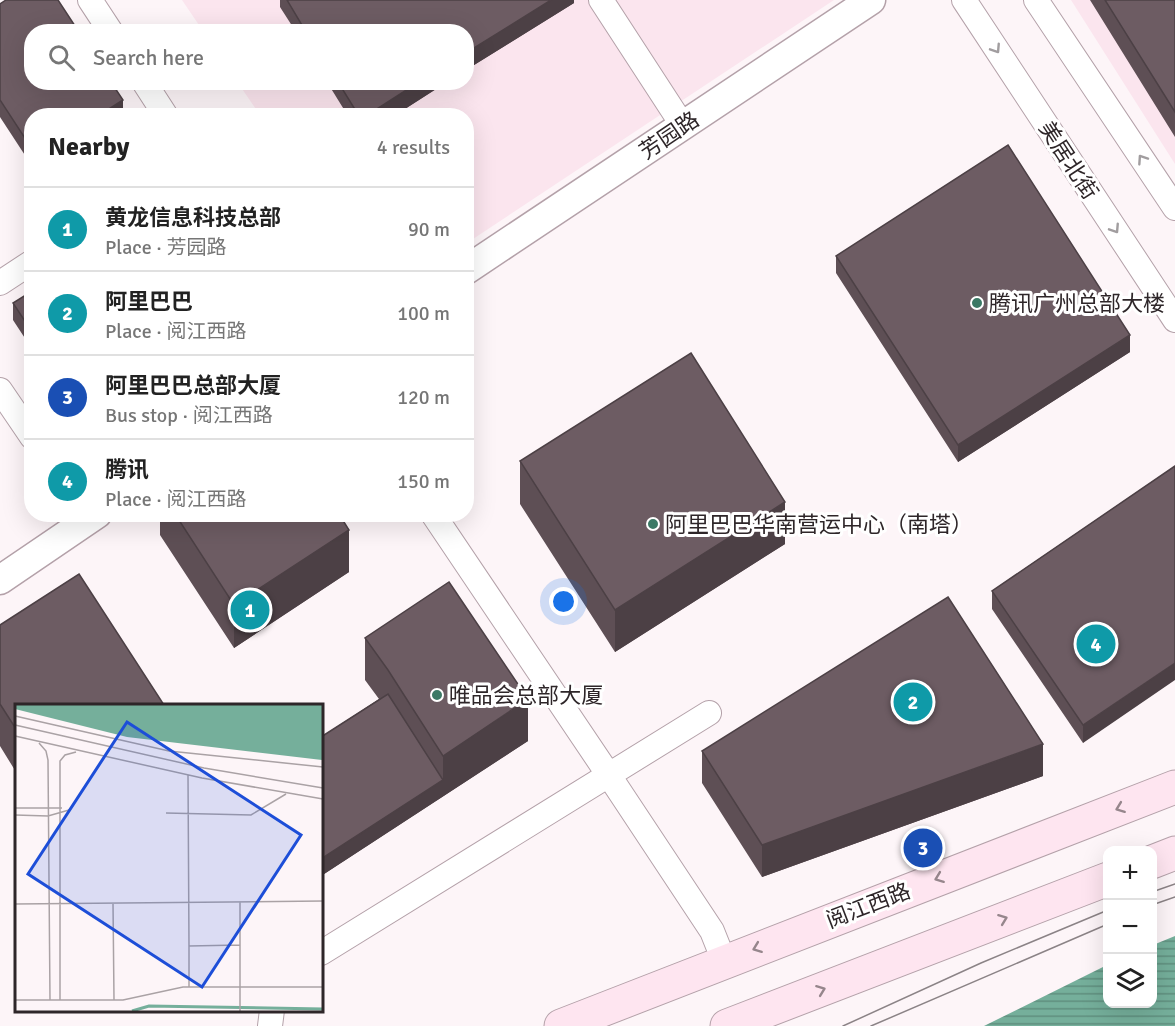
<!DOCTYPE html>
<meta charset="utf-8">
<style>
:root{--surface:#fff;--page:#f2f2f2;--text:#222;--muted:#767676;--line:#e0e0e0;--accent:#3b7965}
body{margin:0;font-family:Signika,"Noto Sans SC",sans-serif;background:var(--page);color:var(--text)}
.controls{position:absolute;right:18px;bottom:18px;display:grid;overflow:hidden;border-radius:12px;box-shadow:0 6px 24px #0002}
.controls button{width:54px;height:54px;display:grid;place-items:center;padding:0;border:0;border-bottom:2px solid var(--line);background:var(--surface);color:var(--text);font:30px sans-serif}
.you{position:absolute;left:564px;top:602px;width:21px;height:21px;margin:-15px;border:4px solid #fff;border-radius:50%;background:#1a73e8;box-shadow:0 0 0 9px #1a73e833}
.badge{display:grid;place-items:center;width:39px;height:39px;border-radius:50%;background:var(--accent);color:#fff;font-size:20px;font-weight:700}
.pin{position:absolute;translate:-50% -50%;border:3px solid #fff;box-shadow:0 2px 6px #0006}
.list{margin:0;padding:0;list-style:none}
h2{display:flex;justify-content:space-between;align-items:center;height:78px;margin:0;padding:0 24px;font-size:26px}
h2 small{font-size:20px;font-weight:400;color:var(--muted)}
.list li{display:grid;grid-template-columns:39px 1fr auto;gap:18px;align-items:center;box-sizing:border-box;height:84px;padding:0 24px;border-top:2px solid var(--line)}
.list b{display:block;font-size:22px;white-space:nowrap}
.list p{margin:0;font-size:20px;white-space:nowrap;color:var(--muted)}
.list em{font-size:20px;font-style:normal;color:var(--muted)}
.icon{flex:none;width:33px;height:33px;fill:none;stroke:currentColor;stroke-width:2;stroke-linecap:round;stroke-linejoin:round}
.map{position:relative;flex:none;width:1175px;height:1026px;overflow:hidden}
.search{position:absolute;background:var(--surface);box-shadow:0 6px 24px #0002;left:24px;top:24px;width:450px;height:66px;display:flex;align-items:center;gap:15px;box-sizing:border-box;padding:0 21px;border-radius:24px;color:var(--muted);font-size:22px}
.panel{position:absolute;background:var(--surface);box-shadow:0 6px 24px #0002;left:24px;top:108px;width:450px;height:414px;border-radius:24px}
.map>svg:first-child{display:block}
.built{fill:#fbe5ee}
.water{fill:url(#water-rules)}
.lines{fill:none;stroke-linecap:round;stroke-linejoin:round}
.minor-casing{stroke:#b4a1a9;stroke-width:26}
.tertiary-casing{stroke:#b4a1a9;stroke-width:31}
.secondary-casing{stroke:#b4a1a9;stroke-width:35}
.minor{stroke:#fff;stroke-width:24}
.tertiary{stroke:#fff;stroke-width:28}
.secondary{stroke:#fee5f0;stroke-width:33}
.tram{stroke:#8b8386;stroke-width:1.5}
.wall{fill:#5e4f55}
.shaded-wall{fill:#4c4045}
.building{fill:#6d5c63;stroke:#4c4045;stroke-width:1.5}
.oneway{stroke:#a19d9f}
.oneway2{stroke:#96868c}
.poi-dot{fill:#3b7965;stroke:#fff;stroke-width:2}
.labels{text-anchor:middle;stroke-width:6;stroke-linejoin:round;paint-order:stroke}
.street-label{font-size:22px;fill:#2e2629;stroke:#fff}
.poi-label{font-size:22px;fill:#2e2629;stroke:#fff;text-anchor:start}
.inset-river{fill:none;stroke:#75af9b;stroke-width:3}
.inset-road{fill:none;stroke:#aaa2a5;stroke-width:1.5}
.view{fill:#1d4ed8;fill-opacity:0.15;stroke:#1d4ed8;stroke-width:3}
.inset-edge{fill:none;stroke:#2e2629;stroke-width:3}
</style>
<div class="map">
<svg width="1175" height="1026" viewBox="0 0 1175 1026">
<defs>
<pattern id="water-rules" width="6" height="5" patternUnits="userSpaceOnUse" patternTransform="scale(1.5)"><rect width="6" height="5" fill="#75af9b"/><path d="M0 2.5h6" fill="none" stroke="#608e7e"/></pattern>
</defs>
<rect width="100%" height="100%" fill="#fdf5f8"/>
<!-- built -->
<path class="built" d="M182,0H834L467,243L466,116L260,115L238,83L466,82V32L203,31Z
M1071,0H1175V164Z"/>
<!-- water -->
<path class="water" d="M1175,936V1026H984L1107,965L1108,1004H1152L1153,945Z"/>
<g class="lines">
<defs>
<path id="minor" d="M90,0L111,32
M601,0L683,126
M964,0L1175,320
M1036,0L1175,208
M144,82L166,116
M0,283L32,262
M0,390L32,437
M433,514L608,774L712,931L724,961
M321,953L709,713
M270,1026L272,1010"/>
<path id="tertiary" d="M466,270L871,0
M0,580L97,514"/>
<path id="secondary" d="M1152,862L1175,853
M561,1026L1175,787
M727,1026L1108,879"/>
</defs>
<!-- minor casing -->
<use href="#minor" class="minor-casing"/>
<!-- tertiary casing -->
<use href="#tertiary" class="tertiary-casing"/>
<!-- secondary casing -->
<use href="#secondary" class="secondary-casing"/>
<!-- minor -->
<use href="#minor" class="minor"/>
<!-- tertiary -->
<use href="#tertiary" class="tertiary"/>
<!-- secondary -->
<use href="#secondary" class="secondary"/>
<!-- tram -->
<path class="tram" d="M1152,892L1175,884
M1152,905L1175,897
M843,1026L981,963L1108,910
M871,1026L1108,924"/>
</g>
<!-- wall -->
<path class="wall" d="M280,0H574V3L466,70V32H296L280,7Z
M1090,0H1175V137Z
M0,4L123,116H32V166L0,117Z
M327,82H447L394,116H348Z
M836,256L1130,352L958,462L836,273Z
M32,291V349L13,320V303Z
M520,461L785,544L615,652L520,504Z
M1175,466L1083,743L992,609V591Z
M160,514H339L349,572L234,648L160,535Z
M0,625L16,705V772L0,746Z
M365,638L528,741L321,876V737L379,699L365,680Z
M702,751L1043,776L762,877L702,783Z"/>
<!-- shaded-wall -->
<path class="shaded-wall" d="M551,0H574V3L466,70V53Z
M419,82H447L394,116H366Z
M123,100V116H98Z
M1130,335V352L958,462V445Z
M785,502V544L615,652V610Z
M349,530V572L234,648V605Z
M1175,663V680L1083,743V725Z
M528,699V741L321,876V859L443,780V756Z
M1043,744V776L762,877V845Z"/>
<!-- building -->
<path class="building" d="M6,0H58L79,32H32V82H111L123,100L98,116H32V149L0,100V4Z
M287,0H551L466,53V32H306Z
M1105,0H1175V112Z
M338,82H419L366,116H359Z
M1008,145L1130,335L958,445L836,256Z
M32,291V332L13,303Z
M691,353L785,502L615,610L520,461Z
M1175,466V663L1083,725L992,591Z
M175,514H339L349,530L234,605Z
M79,574L164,705H16V729L0,704V625Z
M449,582L528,699L443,756L388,670L365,638Z
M948,597L1043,744L762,845L702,751Z
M388,694L443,780L321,859V737Z"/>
<!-- one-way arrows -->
<defs><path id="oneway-chevron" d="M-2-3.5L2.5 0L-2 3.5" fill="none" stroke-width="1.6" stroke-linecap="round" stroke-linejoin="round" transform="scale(1.5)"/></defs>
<g class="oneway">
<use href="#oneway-chevron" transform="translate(996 49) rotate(57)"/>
<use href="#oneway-chevron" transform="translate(1142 159) rotate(-124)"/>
<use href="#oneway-chevron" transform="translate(1115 229) rotate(57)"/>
</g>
<g class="oneway2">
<use href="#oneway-chevron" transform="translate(1120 808) rotate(159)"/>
<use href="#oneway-chevron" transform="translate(939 878) rotate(159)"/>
<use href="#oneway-chevron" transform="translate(1003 919) rotate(-21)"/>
<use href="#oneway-chevron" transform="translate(757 948) rotate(159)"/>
<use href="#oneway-chevron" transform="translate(821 990) rotate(-21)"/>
</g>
<!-- markers -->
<g class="poi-dot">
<circle cx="977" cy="303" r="6"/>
<circle cx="653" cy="524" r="6"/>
<circle cx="437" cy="695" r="6"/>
</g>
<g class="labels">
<!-- street labels -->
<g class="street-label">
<text transform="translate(669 135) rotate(-34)" y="8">芳园路</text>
<text transform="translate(1069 160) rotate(57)" y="8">美居北街</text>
<text transform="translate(868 905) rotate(-21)" y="8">阅江西路</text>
</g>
<!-- poi labels -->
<g class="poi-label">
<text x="989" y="311">腾讯广州总部大楼</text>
<text x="665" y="532">阿里巴巴华南营运中心（南塔）</text>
<text x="449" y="703">唯品会总部大厦</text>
</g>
</g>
<!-- overview -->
<g transform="translate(15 704)">
<rect width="308" height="308" fill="#fdf5f8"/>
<path d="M0,1H307V56L112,33L0,5Z" fill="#75af9b"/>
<path class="inset-river" d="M117,307L134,302L308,305"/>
<path class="inset-road" d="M0,12L154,47L308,63M0,21L189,64L308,84M0,32L187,74L308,95M24,39L31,47L33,56L35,296M173,71L174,242L225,241M0,104H47M151,109L236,111L271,90M0,111L33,112L54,106M225,198V307M98,199L99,296M0,200L308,197M174,242V283M0,296H108L168,283H308M45,296V57L50,51L61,48"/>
<path class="view" d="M112,18L286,131L187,283L13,170Z"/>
<rect width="308" height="308" class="inset-edge"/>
</g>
</svg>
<div class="controls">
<button>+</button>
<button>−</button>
<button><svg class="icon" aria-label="layers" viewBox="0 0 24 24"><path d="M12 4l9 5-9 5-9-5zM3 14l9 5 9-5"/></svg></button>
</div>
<div class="you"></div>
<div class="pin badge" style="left:250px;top:610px;background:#0f9aa8">1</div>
<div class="pin badge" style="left:913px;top:702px;background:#0f9aa8">2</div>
<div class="pin badge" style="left:923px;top:848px;background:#1a4fb4">3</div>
<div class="pin badge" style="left:1096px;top:644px;background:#0f9aa8">4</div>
<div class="search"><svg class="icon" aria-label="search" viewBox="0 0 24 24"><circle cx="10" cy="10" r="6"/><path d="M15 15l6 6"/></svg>Search here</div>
<section class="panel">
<h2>Nearby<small>4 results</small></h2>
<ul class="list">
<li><span class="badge" style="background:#0f9aa8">1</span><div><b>黄龙信息科技总部</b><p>Place · 芳园路</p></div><em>90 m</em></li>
<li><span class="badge" style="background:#0f9aa8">2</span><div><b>阿里巴巴</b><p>Place · 阅江西路</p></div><em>100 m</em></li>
<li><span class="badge" style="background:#1a4fb4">3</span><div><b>阿里巴巴总部大厦</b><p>Bus stop · 阅江西路</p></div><em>120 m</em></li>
<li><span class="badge" style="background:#0f9aa8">4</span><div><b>腾讯</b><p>Place · 阅江西路</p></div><em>150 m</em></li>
</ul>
</section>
</div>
